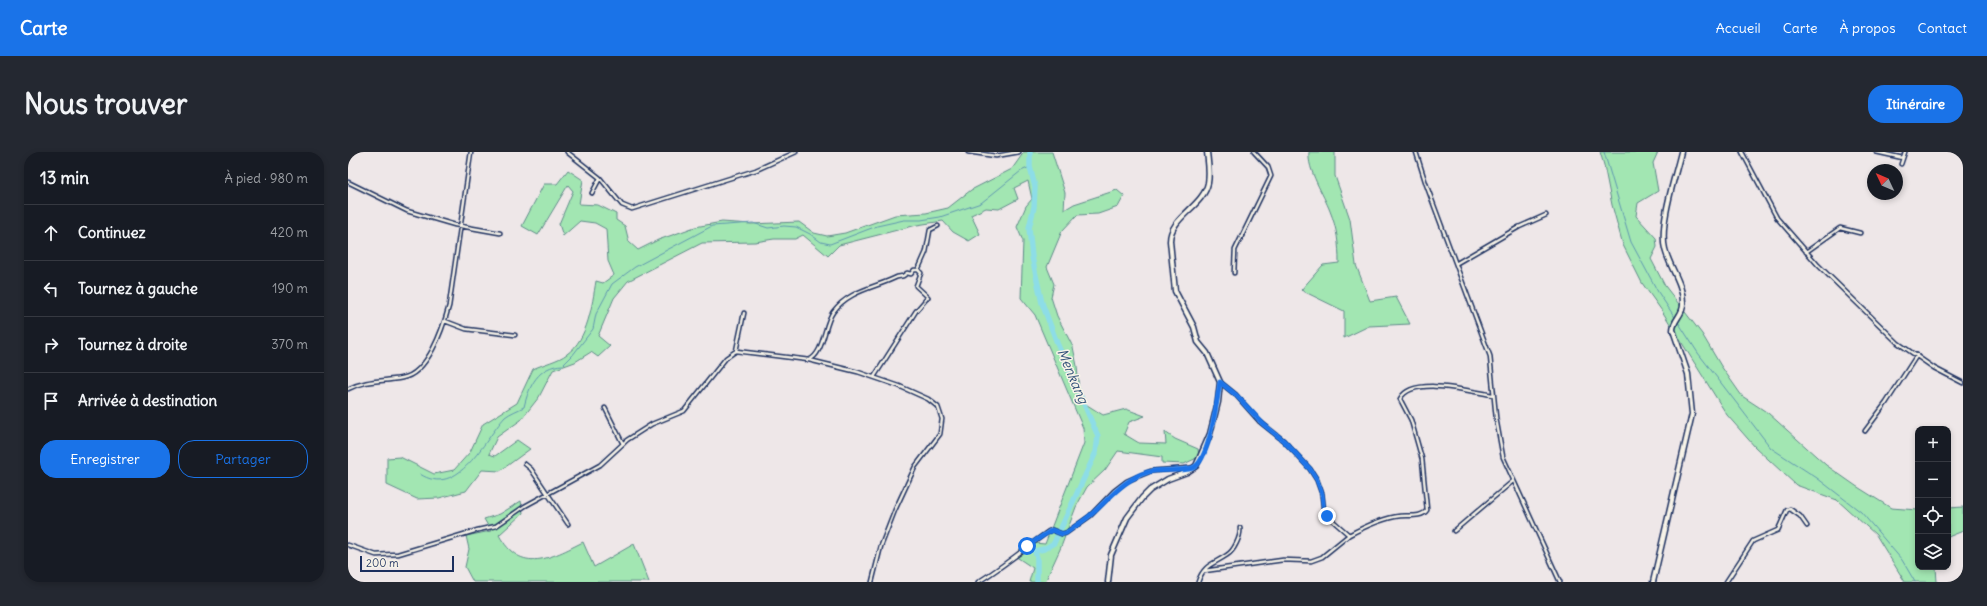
<!DOCTYPE html>
<html lang="fr">
<meta charset="utf-8">
<style>
:root{--surface:#171b24;--page:#242831;--text:#f1f3f6;--muted:#9ea1a6;--line:#363941;--accent:#1a73e8}
body{margin:0;font-family:Delius,sans-serif;background:var(--page);color:var(--text)}
.controls{position:absolute;right:12px;bottom:12px;display:grid;overflow:hidden;border-radius:8px;box-shadow:0 2px 6px #0003}
.controls button{width:36px;height:36px;display:grid;place-items:center;padding:0;border:0;border-bottom:1px solid var(--line);background:var(--surface);color:var(--text);font:20px sans-serif}
.compass{position:absolute;left:1519px;top:12px;width:36px;height:36px;border-radius:50%;background:var(--surface);box-shadow:0 2px 6px #0003;rotate:314deg}
.scale{position:absolute;left:12px;bottom:10px;width:94px;box-sizing:border-box;padding-left:4px;border:2px solid #1b2f5e;border-top:0;font-size:11px;line-height:14px;white-space:nowrap;color:#1b2f5e;-webkit-text-stroke:3px #f7f3e8;paint-order:stroke}
.stop{position:absolute;width:12px;height:12px;margin:-9px;border:3px solid #1a73e8;border-radius:50%;background:#fff}
.stop.end{background:#1a73e8;border-color:#fff;box-shadow:0 1px 4px #0008}
.list{margin:0;padding:0;list-style:none}
h2{display:flex;justify-content:space-between;align-items:center;height:52px;margin:0;padding:0 16px;font-size:17px}
h2 small{font-size:13px;font-weight:400;color:var(--muted)}
.list li{display:grid;grid-template-columns:26px 1fr auto;gap:12px;align-items:center;box-sizing:border-box;height:56px;padding:0 16px;border-top:1px solid var(--line)}
.list b{display:block;font-size:15px;white-space:nowrap}
.list em{font-size:13px;font-style:normal;color:var(--muted)}
.actions{display:flex;gap:8px;padding:12px 16px}
.actions a{flex:1;padding:9px 0;border:1px solid var(--accent);border-radius:16px;text-align:center;font-size:14px;color:var(--accent)}
.actions .main{background:var(--accent);color:#fff}
.icon{flex:none;width:22px;height:22px;fill:none;stroke:currentColor;stroke-width:2;stroke-linecap:round;stroke-linejoin:round}
.map{position:relative;flex:none;width:1615px;height:430px;overflow:hidden;border-radius:16px}
header{display:flex;align-items:center;gap:24px;box-sizing:border-box;height:56px;padding:0 20px;background:var(--accent);color:#fff}
header strong{font-size:19px}
nav{display:flex;gap:22px;margin-inline-start:auto;font-size:14px}
.intro{display:flex;align-items:center;justify-content:space-between;box-sizing:border-box;height:96px;padding:0 24px}
h1{margin:0;font-size:28px}
.button{padding:10px 18px;border-radius:16px;background:var(--accent);color:#fff;font-size:14px;font-weight:700}
main{display:flex;gap:24px;padding:0 24px}
aside{flex:1;background:var(--surface);border-radius:16px;box-shadow:0 2px 6px #0003}
.map>svg:first-child{display:block}
.green{fill:#a2e6b2;stroke:#5e8a88}
.lines{fill:none;stroke-linecap:round;stroke-linejoin:round}
.stream{stroke:#5f97b0;stroke-width:1}
.river{stroke:#8ddde7;stroke-width:5.5}
.street-casing{stroke:#1b2f5e;stroke-width:5.5}
.secondary-casing{stroke:#1b2f5e;stroke-width:7}
.street{stroke:#f7f3e8;stroke-width:2.5}
.secondary{stroke:#f7f3e8;stroke-width:4}
.route{stroke:#1a73e8;stroke-width:5}
.labels{text-anchor:middle;stroke-width:3;stroke-linejoin:round;paint-order:stroke}
.water-label{font-size:14px;font-style:italic;fill:#325279;stroke:#f7f3e8}
</style>
<header>
<strong>Carte</strong>
<nav><a>Accueil</a><a>Carte</a><a>À propos</a><a>Contact</a></nav>
</header>
<div class="intro"><h1>Nous trouver</h1><a class="button">Itinéraire</a></div>
<main>
<aside>
<h2>13 min<small>À pied · 980 m</small></h2>
<ul class="list">
<li><svg class="icon" aria-label="ahead" viewBox="0 0 24 24"><path d="M12 20V5M6 11l6-6 6 6"/></svg><div><b>Continuez</b></div><em>420 m</em></li>
<li><svg class="icon" aria-label="left" viewBox="0 0 24 24"><path d="M17 20v-9H6M10 6l-5 5 5 5"/></svg><div><b>Tournez à gauche</b></div><em>190 m</em></li>
<li><svg class="icon" aria-label="right" viewBox="0 0 24 24"><path d="M7 20v-9h11M14 6l5 5-5 5"/></svg><div><b>Tournez à droite</b></div><em>370 m</em></li>
<li><svg class="icon" aria-label="arrive" viewBox="0 0 24 24"><path d="M6 21V4h12l-3 4 3 4H6"/></svg><div><b>Arrivée à destination</b></div></li>
</ul>
<div class="actions"><a class="main">Enregistrer</a><a>Partager</a></div>
</aside>
<div class="map">
<svg width="1615" height="430" viewBox="0 0 1615 430">
<rect width="100%" height="100%" fill="#eee7e8"/>
<filter id="ink" filterUnits="userSpaceOnUse"><feTurbulence type="fractalNoise" baseFrequency=".025" numOctaves="2"/><feDisplacementMap in="SourceGraphic" scale="8" xChannelSelector="R" yChannelSelector="G"/><feConvolveMatrix kernelMatrix="1 2 1 2 8 2 1 2 1" color-interpolation-filters="sRGB"/></filter>
<g filter="url(#ink)">
<!-- green -->
<path class="green" d="M676,0H704L717,41L716,58L726,52L769,38L776,44L770,55L750,62L729,63L714,79L699,115L706,132L703,145L709,164L725,195L729,214L731,238L736,251L755,263L778,257L797,264L781,270L776,282L791,291L818,292L817,280L827,287L850,297L851,305L836,312L814,311V305L770,299L757,318L739,335L728,355L713,395L697,430H681L685,416L667,404L677,390L697,392L736,291L735,276L687,163L673,146L675,89L669,75L678,54L684,47L680,29L666,36L670,47L651,57L638,56L623,63L632,82L621,89L605,80L595,69L569,73L491,93L480,104L455,83L447,87H426L407,90L354,91L280,129L266,146L250,184L262,194L250,205L243,200L227,210L205,218L191,245L173,268L149,285L141,302L147,304L169,288L182,297L152,319L134,318L118,339L91,346L69,347L39,333V306L52,305L86,322L106,318L122,300L135,272L169,251L185,217C195,212 210,209 219,202C240,187 244,153 248,129L255,131L266,123L260,109L258,77L247,71L232,69L215,84L211,72L225,39L220,33L190,83L174,74L196,32H209L220,18L235,28L231,52L250,53L268,62V68L277,74L281,90L290,98L310,88L347,75L374,70L403,72L451,70L466,81L479,84L497,81L547,63L578,61L600,56L623,38L664,17Z
M961,0H987V24L1002,67L1008,113L1022,149L1048,145L1062,172L1021,174L996,186V159L953,138L975,113L991,111C991,93 989,76 982,59C976,43 959,18 961,0Z
M1252,0H1310L1305,11L1310,39L1290,51L1288,64L1308,86L1309,95L1303,107L1317,134L1354,182L1373,214L1394,244L1420,261L1478,313L1508,334L1543,356L1570,358V415H1588L1589,430H1557L1528,383L1489,348L1448,333L1407,295L1379,263L1314,159L1294,131L1275,93L1264,53L1256,13Z
M173,349L175,361L151,383C173,423 203,406 235,390L246,415L286,392L301,430H125L117,415L121,397L118,384L143,379L136,367L152,362Z
M1615,355V379L1600,385V356Z"/>
<g class="lines">
<!-- stream -->
<path class="stream" d="M1256,0L1283,90L1310,140L1328,167
M1330,170L1350,201L1423,296L1469,326L1513,360L1554,408L1567,430
M72,322C110,347 136,288 157,265C162,261 170,258 176,255C181,234 190,214 215,213L224,204L245,177L248,162L264,132L287,115L364,74L405,71L420,76L436,74L448,75L462,82L473,90L482,92L529,74L556,68H573L592,65L633,51L673,19L682,15"/>
<!-- river -->
<path class="river" d="M682,0V15L687,35L686,55L681,76L684,105L694,151L709,191L750,284L748,300L706,391L696,397L687,399L689,406V430"/>
<defs>
<path id="street" d="M219,0L252,26L274,53L284,57L408,18L448,0
M620,0L648,4L671,0
M1068,0L1078,32L1142,204L1148,266L1155,305L1212,430
M1394,0L1429,66L1470,113L1550,191L1586,216L1615,231
M1528,0L1555,6
M1553,12L1557,0
M0,30L59,59L107,73L152,81
M244,41L252,26
M1458,100L1492,76L1512,81
M1109,111L1171,75L1198,63
M886,121L887,98L923,24L920,15L906,0
M97,169L118,177L167,183
M388,199L396,161
M461,208C476,202 476,172 485,160C501,138 527,136 549,125L555,124L559,121L563,122L566,118H570L578,100L582,78L590,74
M526,225L568,159L580,145L568,134L573,121L570,118
M0,237C20,227 34,230 54,226C80,222 95,176 101,154L123,0
M257,256L275,292
M1517,279L1538,251L1569,203
M177,312L183,317L220,372
M1106,379L1165,329
M1001,383C1016,375 1035,366 1052,364C1060,363 1074,366 1079,358L1074,307L1063,268L1052,247C1064,223 1125,240 1145,243
M0,393L28,403L50,402L130,378L148,374L177,354L252,313L279,288L304,272L336,259L378,206L388,199L461,208L510,220L551,234L580,247L590,255L594,267L592,282L567,315L547,358L533,394L524,430
M856,419L935,408L963,409L974,405L1001,383L976,361L974,342L969,328L962,317L936,289L911,269L888,243L872,230
M630,430C655,415 677,396 701,379L704,378L714,382L718,381L742,364L766,339L779,329L803,319L842,316
M850,430C856,412 866,412 879,403C886,399 893,384 892,376
M1378,430L1405,389L1430,378L1439,358L1442,357L1452,364L1459,374"/>
<path id="secondary" d="M760,430L763,403L779,366L794,346L802,338L820,327L839,320L848,314L862,282L870,250L872,230L859,201L850,190L846,175L827,139L822,89C822,65 855,55 860,31C862,20 860,10 859,0
M1305,430L1344,262L1340,222L1325,178C1325,168 1335,163 1335,153C1336,132 1322,117 1317,97C1311,73 1327,25 1333,0"/>
</defs>
<!-- street casing -->
<use href="#street" class="street-casing"/>
<!-- secondary casing -->
<use href="#secondary" class="secondary-casing"/>
<!-- street -->
<use href="#street" class="street"/>
<!-- secondary -->
<use href="#secondary" class="secondary"/>
</g>
</g>
<g class="lines" filter="url(#ink)">
<!-- route -->
<path class="route" d="M679,394L704,378L714,382L718,381C727,374 736,369 745,361C763,345 776,327 800,320C812,316 840,321 848,314C862,302 869,249 872,230L888,243L915,272L936,289L962,317L969,328L974,342L976,361L979,364"/>
</g>
<g class="labels">
<!-- water labels -->
<g class="water-label">
<text transform="translate(725 224) rotate(67)" y="5">Menkang</text>
</g>
</g>
</svg>
<div class="controls">
<button>+</button>
<button>−</button>
<button><svg class="icon" aria-label="locate" viewBox="0 0 24 24"><circle cx="12" cy="12" r="6"/><path d="M12 2v4M12 18v4M2 12h4M18 12h4"/></svg></button>
<button><svg class="icon" aria-label="layers" viewBox="0 0 24 24"><path d="M12 4l9 5-9 5-9-5zM3 14l9 5 9-5"/></svg></button>
</div>
<svg class="compass" viewBox="-18 -18 36 36"><path d="M0-13l5 13h-10z" fill="#e53935"/><path d="M0 13l5-13h-10z" fill="#9ea1a6"/></svg>
<div class="scale">200 m</div>
<div class="stop" style="left:679px;top:394px"></div>
<div class="stop end" style="left:979px;top:364px"></div>
</div>
</main>
